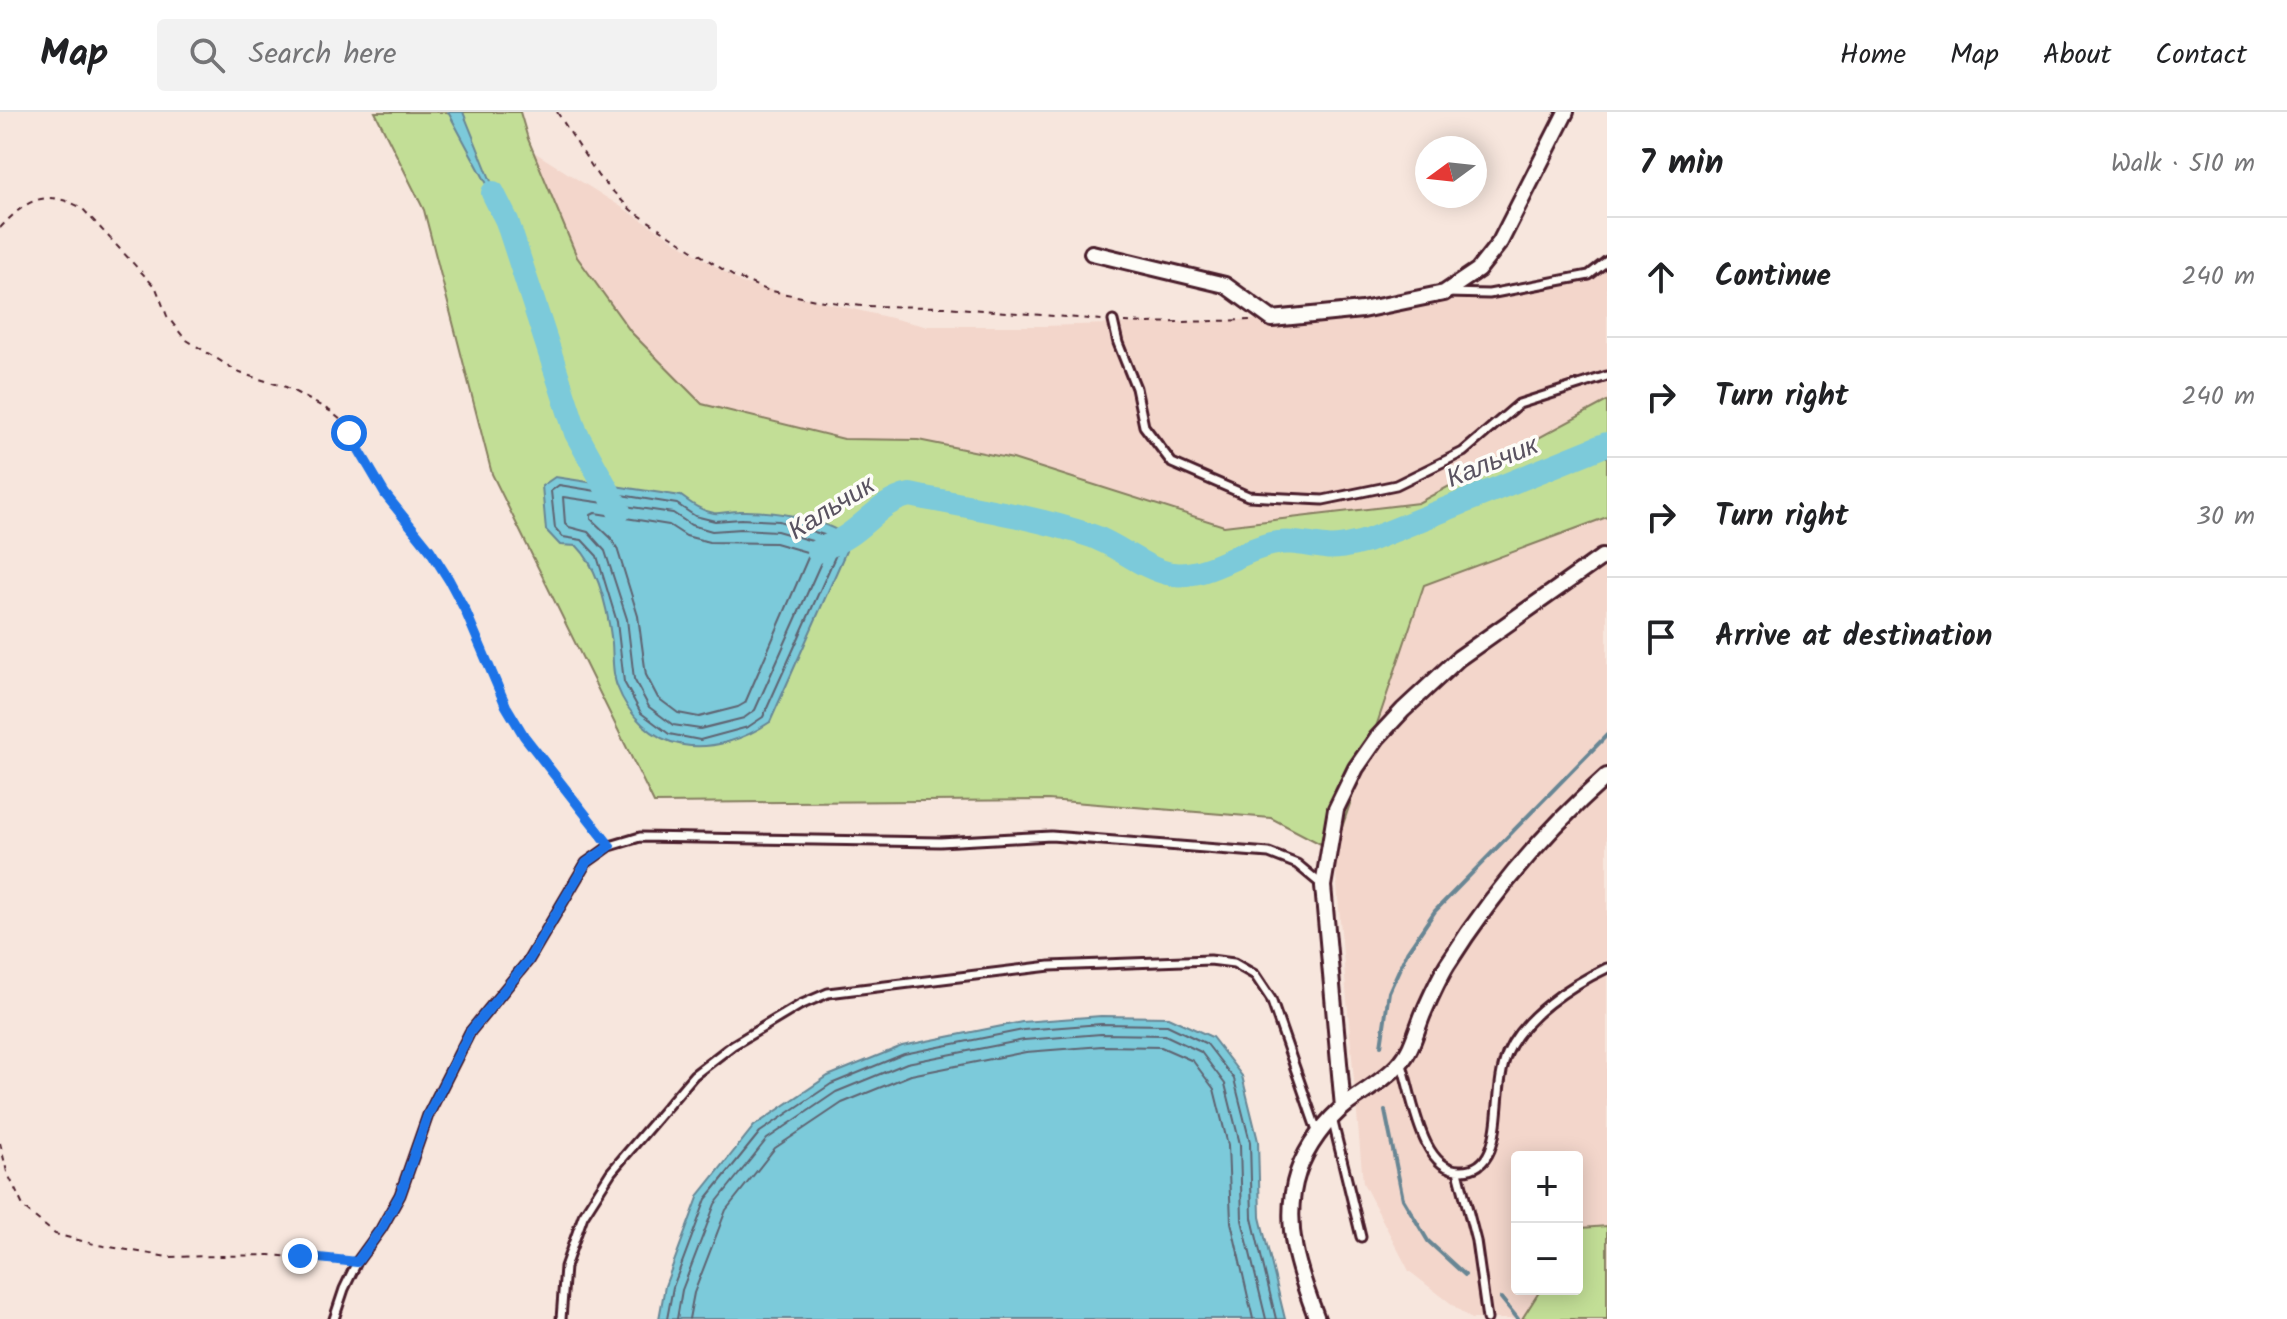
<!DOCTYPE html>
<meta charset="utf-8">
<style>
:root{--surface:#fff;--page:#f2f2f2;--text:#202124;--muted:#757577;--line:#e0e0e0}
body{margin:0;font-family:Kalam,sans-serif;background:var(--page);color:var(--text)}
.controls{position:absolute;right:24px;bottom:24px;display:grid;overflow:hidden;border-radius:8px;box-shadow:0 4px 20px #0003}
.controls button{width:72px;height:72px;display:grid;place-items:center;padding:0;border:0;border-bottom:2px solid var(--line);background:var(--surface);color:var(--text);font:40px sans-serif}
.compass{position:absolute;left:1415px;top:24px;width:72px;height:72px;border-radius:50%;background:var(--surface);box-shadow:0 4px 20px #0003;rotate:255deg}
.stop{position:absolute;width:24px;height:24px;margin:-18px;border:6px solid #1a73e8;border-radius:50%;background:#fff}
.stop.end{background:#1a73e8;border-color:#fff;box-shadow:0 2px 8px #0008}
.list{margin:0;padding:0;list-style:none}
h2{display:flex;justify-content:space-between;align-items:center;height:104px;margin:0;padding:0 32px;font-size:34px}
h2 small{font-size:26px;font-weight:400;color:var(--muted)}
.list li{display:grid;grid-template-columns:52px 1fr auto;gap:24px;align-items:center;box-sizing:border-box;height:120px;padding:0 32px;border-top:2px solid var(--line)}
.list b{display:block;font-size:30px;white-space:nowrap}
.list em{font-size:26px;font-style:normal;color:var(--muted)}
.icon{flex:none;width:44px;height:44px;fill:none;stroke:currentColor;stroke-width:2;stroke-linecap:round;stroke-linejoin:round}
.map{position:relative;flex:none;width:1607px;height:1207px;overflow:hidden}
header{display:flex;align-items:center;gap:48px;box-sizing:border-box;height:112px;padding:0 40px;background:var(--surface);border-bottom:2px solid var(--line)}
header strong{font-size:38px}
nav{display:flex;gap:44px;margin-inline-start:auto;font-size:28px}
.search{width:560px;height:72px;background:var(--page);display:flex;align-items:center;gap:20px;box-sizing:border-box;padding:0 28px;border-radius:8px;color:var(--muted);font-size:30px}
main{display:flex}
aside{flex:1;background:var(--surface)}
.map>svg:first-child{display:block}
.built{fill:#f3d6cb}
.green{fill:#c2de96;stroke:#867e60;stroke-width:2}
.water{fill:#7ccada;stroke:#688694;stroke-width:2}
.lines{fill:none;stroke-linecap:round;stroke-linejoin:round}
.shore{stroke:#5e6371;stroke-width:2}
.stream{stroke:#688694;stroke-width:4}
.river{stroke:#7ccada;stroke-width:24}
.service-casing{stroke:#4a1f2b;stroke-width:13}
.minor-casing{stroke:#4a1f2b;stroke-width:20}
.path{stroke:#4a1f2b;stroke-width:2;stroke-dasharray:6 6;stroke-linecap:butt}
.service{stroke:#fdfcf7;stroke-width:7}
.minor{stroke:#fdfcf7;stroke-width:14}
.route{stroke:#1a73e8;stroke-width:10}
.labels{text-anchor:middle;stroke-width:7;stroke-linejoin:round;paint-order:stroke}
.water-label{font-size:26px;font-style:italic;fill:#595260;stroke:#fdfcf7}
</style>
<header>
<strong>Map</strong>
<div class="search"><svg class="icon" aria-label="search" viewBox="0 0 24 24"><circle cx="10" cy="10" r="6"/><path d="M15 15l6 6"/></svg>Search here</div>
<nav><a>Home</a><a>Map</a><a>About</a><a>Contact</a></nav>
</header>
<main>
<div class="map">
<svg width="1607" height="1207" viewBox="0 0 1607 1207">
<rect width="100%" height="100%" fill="#f7e6dd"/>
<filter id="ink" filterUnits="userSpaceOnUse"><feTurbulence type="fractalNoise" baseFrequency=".0125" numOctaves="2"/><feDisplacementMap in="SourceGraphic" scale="16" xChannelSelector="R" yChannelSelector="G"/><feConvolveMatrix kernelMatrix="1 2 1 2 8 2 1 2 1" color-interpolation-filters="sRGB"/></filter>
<g filter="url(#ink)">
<!-- built -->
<path class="built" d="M534,40L742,171L925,214H1043L1272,207L1444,181L1489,182L1589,163L1607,149V289L1418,391L1224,414L1013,347L918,328L844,327L702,292L631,220L577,145Z
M1607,405V1114L1582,1116L1577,1123V1045H1517V1177H1541L1522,1207H1471L1409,1159L1363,1071L1334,739L1424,473Z"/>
<!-- green -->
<path class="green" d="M375,0H520L528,27L577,145L631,220L702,292L844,327L918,328L1013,347L1224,414L1418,391L1607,289V405L1424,473L1334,739L1271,706L1048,688L654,691L492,362L424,98Z
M1607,1114V1207H1522L1541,1177H1577V1123L1581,1116Z"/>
<!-- water -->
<path class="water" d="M448,0H463L507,109Z
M555,365L681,384C692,392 701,399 714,401C722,402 731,399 739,399C768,398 825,406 847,425L846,439L770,610C745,627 713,638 683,633C652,628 628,603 617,574C612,562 613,544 612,531C608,500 599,456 577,434L560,433L546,418L542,374Z
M1101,904L1168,905L1212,925L1242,964L1258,1029L1260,1105L1285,1207H659L665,1174L699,1083L754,1014L828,964L902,934L1022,910Z"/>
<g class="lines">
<!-- shore -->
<path class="shore" d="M559,373L677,392L695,404L715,409L741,407L779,409L837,427L838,438L763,605L748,615L700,628L669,622L641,601L624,570L617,510L597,444L582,428L563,425L555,416L551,379Z
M563,385L673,401L691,413L712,419L741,417L777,419L826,433L827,437L755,598L744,606L700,617L673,613L649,595L634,567L627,507L605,439L588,420L569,415L565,411Z
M595,401L669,413L686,424L709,430L775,431L810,441L745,591L738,595L699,605L678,601L658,586L646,563L638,504L617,436L611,426L591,407V403Z
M667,1207L673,1175L706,1087L760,1020L831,972L904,942L1023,918L1101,912L1167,913L1207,932L1234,967L1250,1030L1252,1106L1276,1207
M677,1207L682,1178L715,1092L767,1027L836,980L907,951L1024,928L1101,922L1165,923L1201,940L1225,972L1240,1032L1242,1108L1266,1207
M689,1207L694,1181L726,1098L775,1036L842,991L911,963L1026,940L1102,934L1161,935L1193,949L1214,977L1228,1033L1231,1110L1253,1207"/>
<!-- stream -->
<path class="stream" d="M1606,333L1607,336
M1381,934L1389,880L1407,840L1435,799L1607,623
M1385,999L1403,1087L1428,1129L1465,1163
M1501,1186L1518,1207"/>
<!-- river -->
<path class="river" d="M493,81L507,109L576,321L619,399
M818,439C828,434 838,430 847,424C870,409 882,389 910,383C969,395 1032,404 1089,423C1118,432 1142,457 1172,462C1207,466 1237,440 1271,432C1290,428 1306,433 1325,435C1339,437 1354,432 1367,429L1607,332"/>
<defs>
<path id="service" d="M1446,181L1489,182L1589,163L1607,149
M1113,209L1118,231L1136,276L1144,314L1172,351L1248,384L1323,388L1396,373L1463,340L1519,292L1607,264
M1401,950C1412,979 1420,1061 1462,1058C1476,1058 1485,1050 1490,1038C1501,1011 1495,972 1507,942C1523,904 1571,873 1607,856
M1332,1006L1361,1125
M1458,1059L1476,1129L1487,1207
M334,1207L344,1177L357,1150L381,1117L400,1083L428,1003L470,920L528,849L586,751L610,734L640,725L940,730L1051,724L1269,741L1297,752L1321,772
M561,1207L565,1155L583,1104L611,1060L694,963L733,933L800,893L828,881L1050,854L1210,848L1234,851L1255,863L1271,887L1318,1022"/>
<path id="minor" d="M1092,141L1225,173L1272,207L1362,198L1444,181L1478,158L1500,130L1566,0
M1343,995L1323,774L1336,697L1356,656L1377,626L1403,598L1459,546L1602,445
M1317,1207C1299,1160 1281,1111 1298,1060C1306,1036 1326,1008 1347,992C1365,979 1385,968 1400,951C1412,938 1416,919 1423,902C1430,886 1438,868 1447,853C1491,783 1545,719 1607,664"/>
</defs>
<!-- service casing -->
<use href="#service" class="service-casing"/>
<!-- minor casing -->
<use href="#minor" class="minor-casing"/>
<!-- path -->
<path class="path" d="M557,0L598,64L631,98L733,164L767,178L816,188L862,194L946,195L1102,208
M0,116C26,88 45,76 82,96L156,176L167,204L185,227L240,261L286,275L330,299L342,309L385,382L430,438L449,468L465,498L506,594L524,624L602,724
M1124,210L1146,211L1250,208
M0,1031L7,1060L24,1096L55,1122L98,1133L168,1145L270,1143L345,1149"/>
<!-- service -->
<use href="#service" class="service"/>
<!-- minor -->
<use href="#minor" class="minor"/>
</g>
</g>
<g class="lines" filter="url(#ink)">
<!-- route -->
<path class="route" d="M300,1144L357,1150L381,1117L400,1083L428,1003L470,920L528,849L586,751L610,734L524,624L506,594L465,498L449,468L430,438L385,382L349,321"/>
</g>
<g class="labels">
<!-- water labels -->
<g class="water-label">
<text transform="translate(1492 349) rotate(-22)" y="9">Кальчик</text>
<text transform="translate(831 395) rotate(-32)" y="9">Кальчик</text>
</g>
</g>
</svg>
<div class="controls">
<button>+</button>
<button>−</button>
</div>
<svg class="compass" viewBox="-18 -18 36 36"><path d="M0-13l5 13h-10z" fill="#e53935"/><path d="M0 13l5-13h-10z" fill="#757577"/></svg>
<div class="stop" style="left:349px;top:321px"></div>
<div class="stop end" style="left:300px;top:1144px"></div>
</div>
<aside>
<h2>7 min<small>Walk · 510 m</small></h2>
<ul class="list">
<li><svg class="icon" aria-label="ahead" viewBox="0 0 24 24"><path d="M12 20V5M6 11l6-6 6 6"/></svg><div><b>Continue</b></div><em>240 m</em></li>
<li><svg class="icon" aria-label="right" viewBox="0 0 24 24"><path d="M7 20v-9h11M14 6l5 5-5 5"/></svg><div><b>Turn right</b></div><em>240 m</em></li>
<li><svg class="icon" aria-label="right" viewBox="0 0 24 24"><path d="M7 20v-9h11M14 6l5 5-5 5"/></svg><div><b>Turn right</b></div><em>30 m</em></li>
<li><svg class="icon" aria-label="arrive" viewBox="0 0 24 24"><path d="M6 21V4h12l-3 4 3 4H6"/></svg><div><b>Arrive at destination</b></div></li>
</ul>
</aside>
</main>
